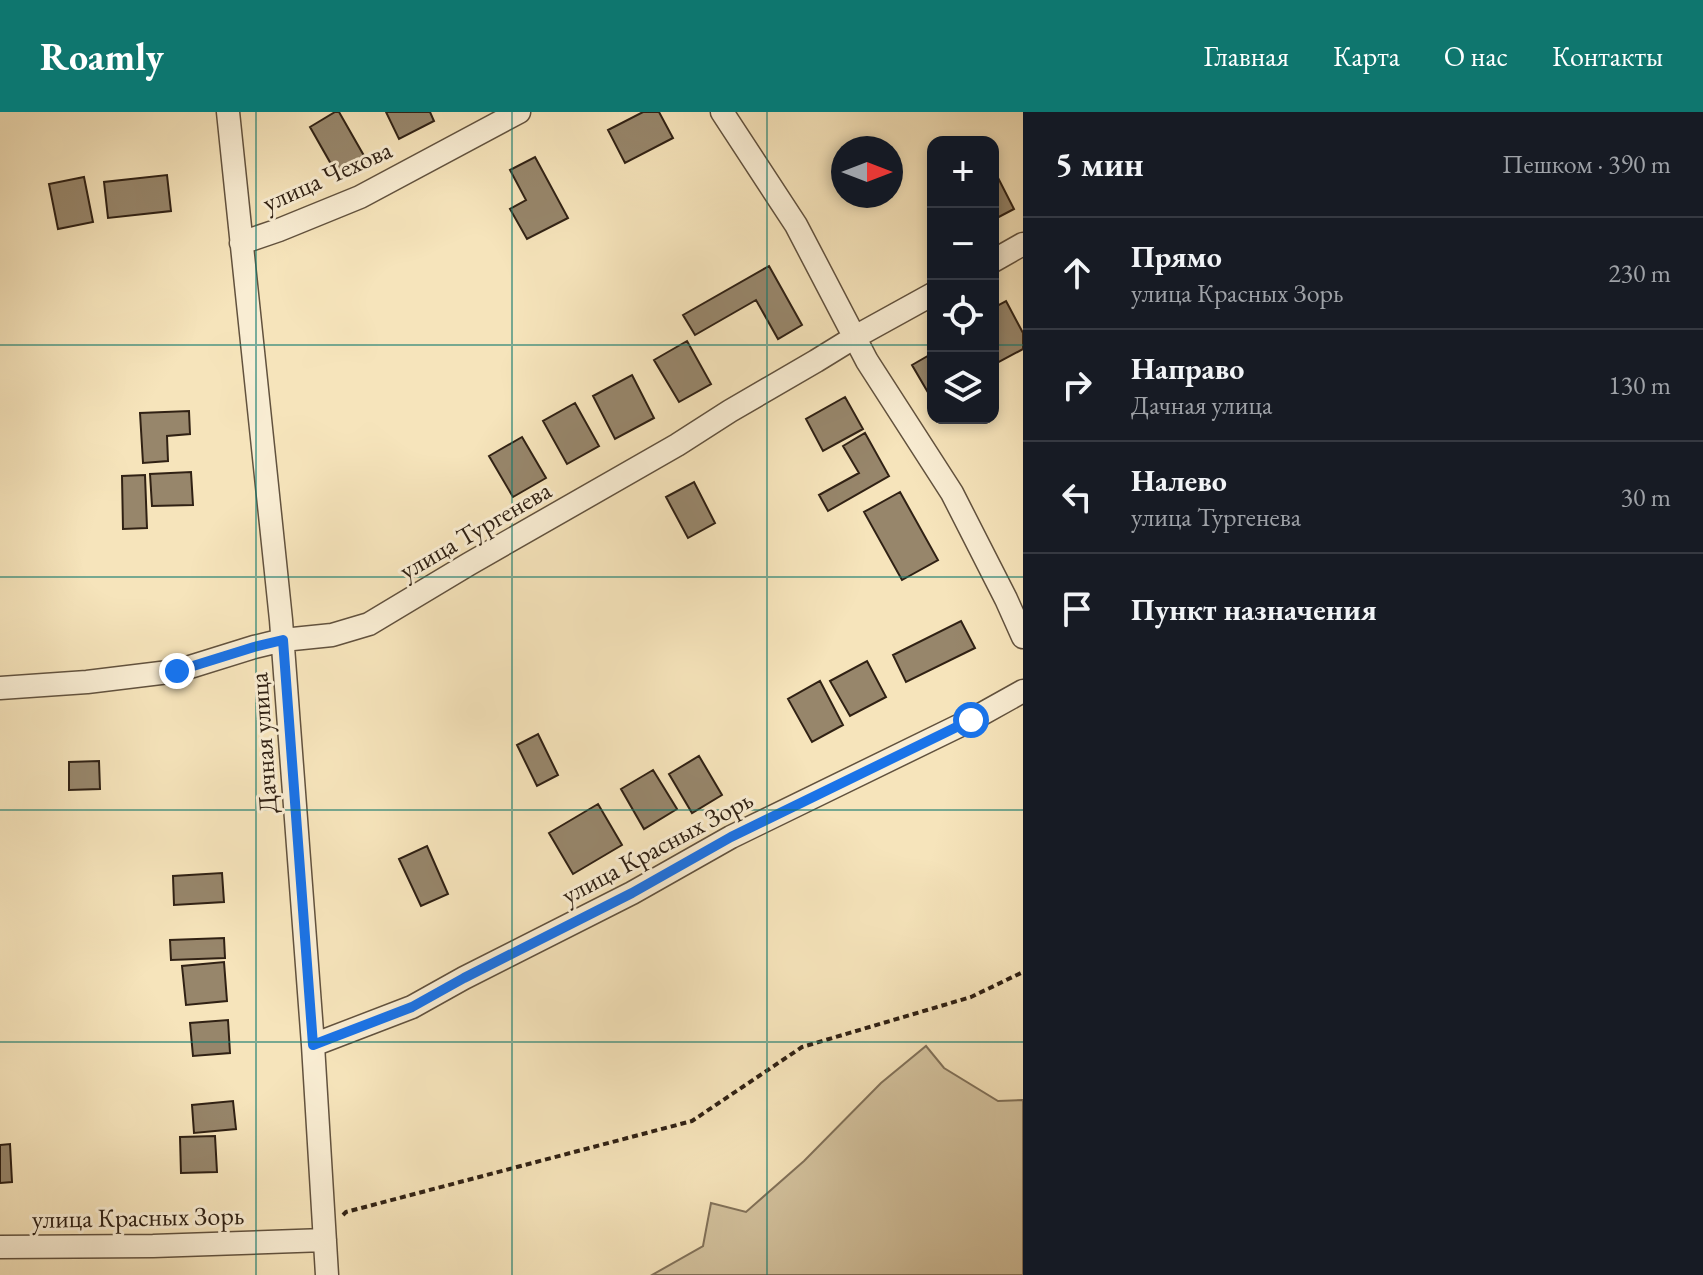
<!DOCTYPE html>
<html lang="ru">
<meta charset="utf-8">
<style>
:root{--surface:#171b24;--page:#20242c;--text:#f1f3f6;--muted:#9ea1a6;--line:#363941;--accent:#0f766e}
body{margin:0;font-family:"EB Garamond",serif;background:var(--page);color:var(--text)}
.controls{position:absolute;right:24px;top:24px;display:grid;overflow:hidden;border-radius:16px;box-shadow:0 4px 12px #0003}
.controls button{width:72px;height:72px;display:grid;place-items:center;padding:0;border:0;border-bottom:2px solid var(--line);background:var(--surface);color:var(--text);font:40px sans-serif}
.compass{position:absolute;left:831px;top:24px;width:72px;height:72px;border-radius:50%;background:var(--surface);box-shadow:0 4px 12px #0003;rotate:90deg}
.stop{position:absolute;width:24px;height:24px;margin:-18px;border:6px solid #1a73e8;border-radius:50%;background:#fff}
.stop.end{background:#1a73e8;border-color:#fff;box-shadow:0 2px 8px #0008}
.list{margin:0;padding:0;list-style:none}
h2{display:flex;justify-content:space-between;align-items:center;height:104px;margin:0;padding:0 32px;font-size:34px}
h2 small{font-size:26px;font-weight:400;color:var(--muted)}
.list li{display:grid;grid-template-columns:52px 1fr auto;gap:24px;align-items:center;box-sizing:border-box;height:112px;padding:0 32px;border-top:2px solid var(--line)}
.list b{display:block;font-size:30px;white-space:nowrap}
.list p{margin:0;font-size:26px;white-space:nowrap;color:var(--muted)}
.list em{font-size:26px;font-style:normal;color:var(--muted)}
.icon{flex:none;width:44px;height:44px;fill:none;stroke:currentColor;stroke-width:2;stroke-linecap:round;stroke-linejoin:round}
.map{position:relative;flex:none;width:1023px;height:1163px;overflow:hidden}
header{display:flex;align-items:center;gap:48px;box-sizing:border-box;height:112px;padding:0 40px;background:var(--accent);color:#fff}
header strong{font-size:38px}
nav{display:flex;gap:44px;margin-inline-start:auto;font-size:28px}
main{display:flex}
aside{flex:1;background:var(--surface)}
.map>svg:first-child{display:block}
.green{fill:#d4c39f;stroke:#82725a;stroke-width:2}
.building{fill:#97866b;stroke:#302114;stroke-width:2}
.lines{fill:none;stroke-linecap:round;stroke-linejoin:round}
.minor-casing{stroke:#62523e;stroke-width:25}
.path{stroke:#302114;stroke-width:4;stroke-dasharray:6 4;stroke-linecap:butt}
.minor{stroke:#f9edd3;stroke-width:22}
.route{stroke:#1a73e8;stroke-width:10}
.grid{fill:none;stroke:#0f766e;stroke-width:2;stroke-opacity:0.55}
.labels{text-anchor:middle;stroke-width:6;stroke-linejoin:round;paint-order:stroke}
.street-label{font-size:26px;fill:#302114;stroke:#f9edd3}
</style>
<header>
<strong>Roamly</strong>
<nav><a>Главная</a><a>Карта</a><a>О нас</a><a>Контакты</a></nav>
</header>
<main>
<div class="map">
<svg width="1023" height="1163" viewBox="0 0 1023 1163">
<rect width="100%" height="100%" fill="#f6e4bb"/>
<filter id="stains"><feTurbulence type="fractalNoise" baseFrequency=".0025" numOctaves="4"/><feColorMatrix values="0 0 0 0 .2 0 0 0 0 .09 0 0 0 0 .02 0 0 0 .5 -.17"/></filter>
<radialGradient id="worn" r=".72"><stop offset=".6" stop-color="#630" stop-opacity="0"/><stop offset="1" stop-color="#630" stop-opacity=".3"/></radialGradient>
<!-- green -->
<path class="green" d="M926,934L944,956L998,989L1023,988V1163H652L703,1134L711,1091L746,1100L804,1049L881,971Z"/>
<!-- building -->
<path class="building" d="M335,0H339L367,49L339,66L310,15Z
M386,0H430L434,9L399,27Z
M643,0H659L673,26L625,51L608,18Z
M535,45L568,106L527,127L510,97L526,88L510,58Z
M993,56L1014,97L993,108Z
M167,63L171,99L108,106L104,70Z
M84,65L93,110L58,117L49,72Z
M769,154L802,213L778,227L756,188L695,223L683,203Z
M1006,189L1023,221V237L997,251L993,244V196Z
M687,229L711,272L679,290L654,248Z
M933,241V289L912,253Z
M632,263L654,306L615,327L593,284Z
M845,285L863,317L823,339L806,307Z
M575,291L599,334L567,352L543,309Z
M189,299L190,322L167,324L168,349L143,351L140,301Z
M865,321L889,364L828,399L819,383L859,361L843,334Z
M522,325L546,366L513,385L489,344Z
M191,360L193,393L152,394L150,362Z
M145,363L147,416L123,417L122,364Z
M694,370L715,411L688,426L666,385Z
M900,380L938,448L902,468L864,400Z
M961,509L975,536L906,570L893,543Z
M867,549L886,585L850,604L830,569Z
M820,569L843,613L812,630L788,587Z
M538,622L558,663L537,674L517,633Z
M699,644L722,683L692,701L669,662Z
M99,649L100,677L69,678V650Z
M653,658L677,697L644,717L621,677Z
M598,692L622,733L573,762L549,721Z
M427,734L448,782L421,794L399,747Z
M222,761L224,790L174,793L173,764Z
M224,826L225,846L171,848L170,828Z
M224,850L227,889L186,893L182,854Z
M228,908L230,941L193,944L190,911Z
M233,989L236,1017L194,1021L192,993Z
M215,1024L217,1060L181,1061L180,1025Z
M10,1032L12,1070L0,1071V1033Z"/>
<g class="lines">
<defs>
<path id="minor" d="M228,0L281,508L313,933L327,1163
M722,0L796,113L867,249L952,381L1006,487L1023,525
M241,131L279,118L360,85L519,0
M993,149L1023,132
M0,576L87,570L177,559L254,535L283,528L332,523L369,512L469,452L677,333L730,299L816,249L855,225L933,182
M313,933L412,895L464,866L632,781L731,725L971,608L1023,579
M0,1135L153,1134L325,1128"/>
</defs>
<!-- minor casing -->
<use href="#minor" class="minor-casing"/>
<!-- path -->
<path class="path" d="M343,1103L346,1100L692,1009L802,935L971,885L1023,860"/>
<!-- minor -->
<use href="#minor" class="minor"/>
</g>
<g class="lines">
<!-- route -->
<path class="route" d="M177,559L254,535L283,528L313,933L412,895L464,866L632,781L731,725L971,608"/>
</g>
<!-- grid -->
<path class="grid" d="M256,0V1163M512,0V1163M767,0V1163M0,233H933M993,233H1023M0,465H1023M0,698H1023M0,930H1023"/>
<g class="labels">
<!-- street labels -->
<g class="street-label">
<text transform="translate(327 64) rotate(-24)" y="9">улица Чехова</text>
<text transform="translate(475 418) rotate(-30)" y="9">улица Тургенева</text>
<text transform="translate(263 631) rotate(-94)" y="9">Дачная улица</text>
<text transform="translate(657 735) rotate(-28)" y="9">улица Красных Зорь</text>
<text transform="translate(138 1105) rotate(-1)" y="9">улица Красных Зорь</text>
</g>
</g>
<rect width="100%" height="100%" filter="url(#stains)"/>
<rect width="100%" height="100%" fill="url(#worn)"/>
</svg>
<div class="controls">
<button>+</button>
<button>−</button>
<button><svg class="icon" aria-label="locate" viewBox="0 0 24 24"><circle cx="12" cy="12" r="6"/><path d="M12 2v4M12 18v4M2 12h4M18 12h4"/></svg></button>
<button><svg class="icon" aria-label="layers" viewBox="0 0 24 24"><path d="M12 4l9 5-9 5-9-5zM3 14l9 5 9-5"/></svg></button>
</div>
<svg class="compass" viewBox="-18 -18 36 36"><path d="M0-13l5 13h-10z" fill="#e53935"/><path d="M0 13l5-13h-10z" fill="#9ea1a6"/></svg>
<div class="stop" style="left:971px;top:608px"></div>
<div class="stop end" style="left:177px;top:559px"></div>
</div>
<aside>
<h2>5 мин<small>Пешком · 390 m</small></h2>
<ul class="list">
<li><svg class="icon" aria-label="ahead" viewBox="0 0 24 24"><path d="M12 20V5M6 11l6-6 6 6"/></svg><div><b>Прямо</b><p>улица Красных Зорь</p></div><em>230 m</em></li>
<li><svg class="icon" aria-label="right" viewBox="0 0 24 24"><path d="M7 20v-9h11M14 6l5 5-5 5"/></svg><div><b>Направо</b><p>Дачная улица</p></div><em>130 m</em></li>
<li><svg class="icon" aria-label="left" viewBox="0 0 24 24"><path d="M17 20v-9H6M10 6l-5 5 5 5"/></svg><div><b>Налево</b><p>улица Тургенева</p></div><em>30 m</em></li>
<li><svg class="icon" aria-label="arrive" viewBox="0 0 24 24"><path d="M6 21V4h12l-3 4 3 4H6"/></svg><div><b>Пункт назначения</b></div></li>
</ul>
</aside>
</main>
